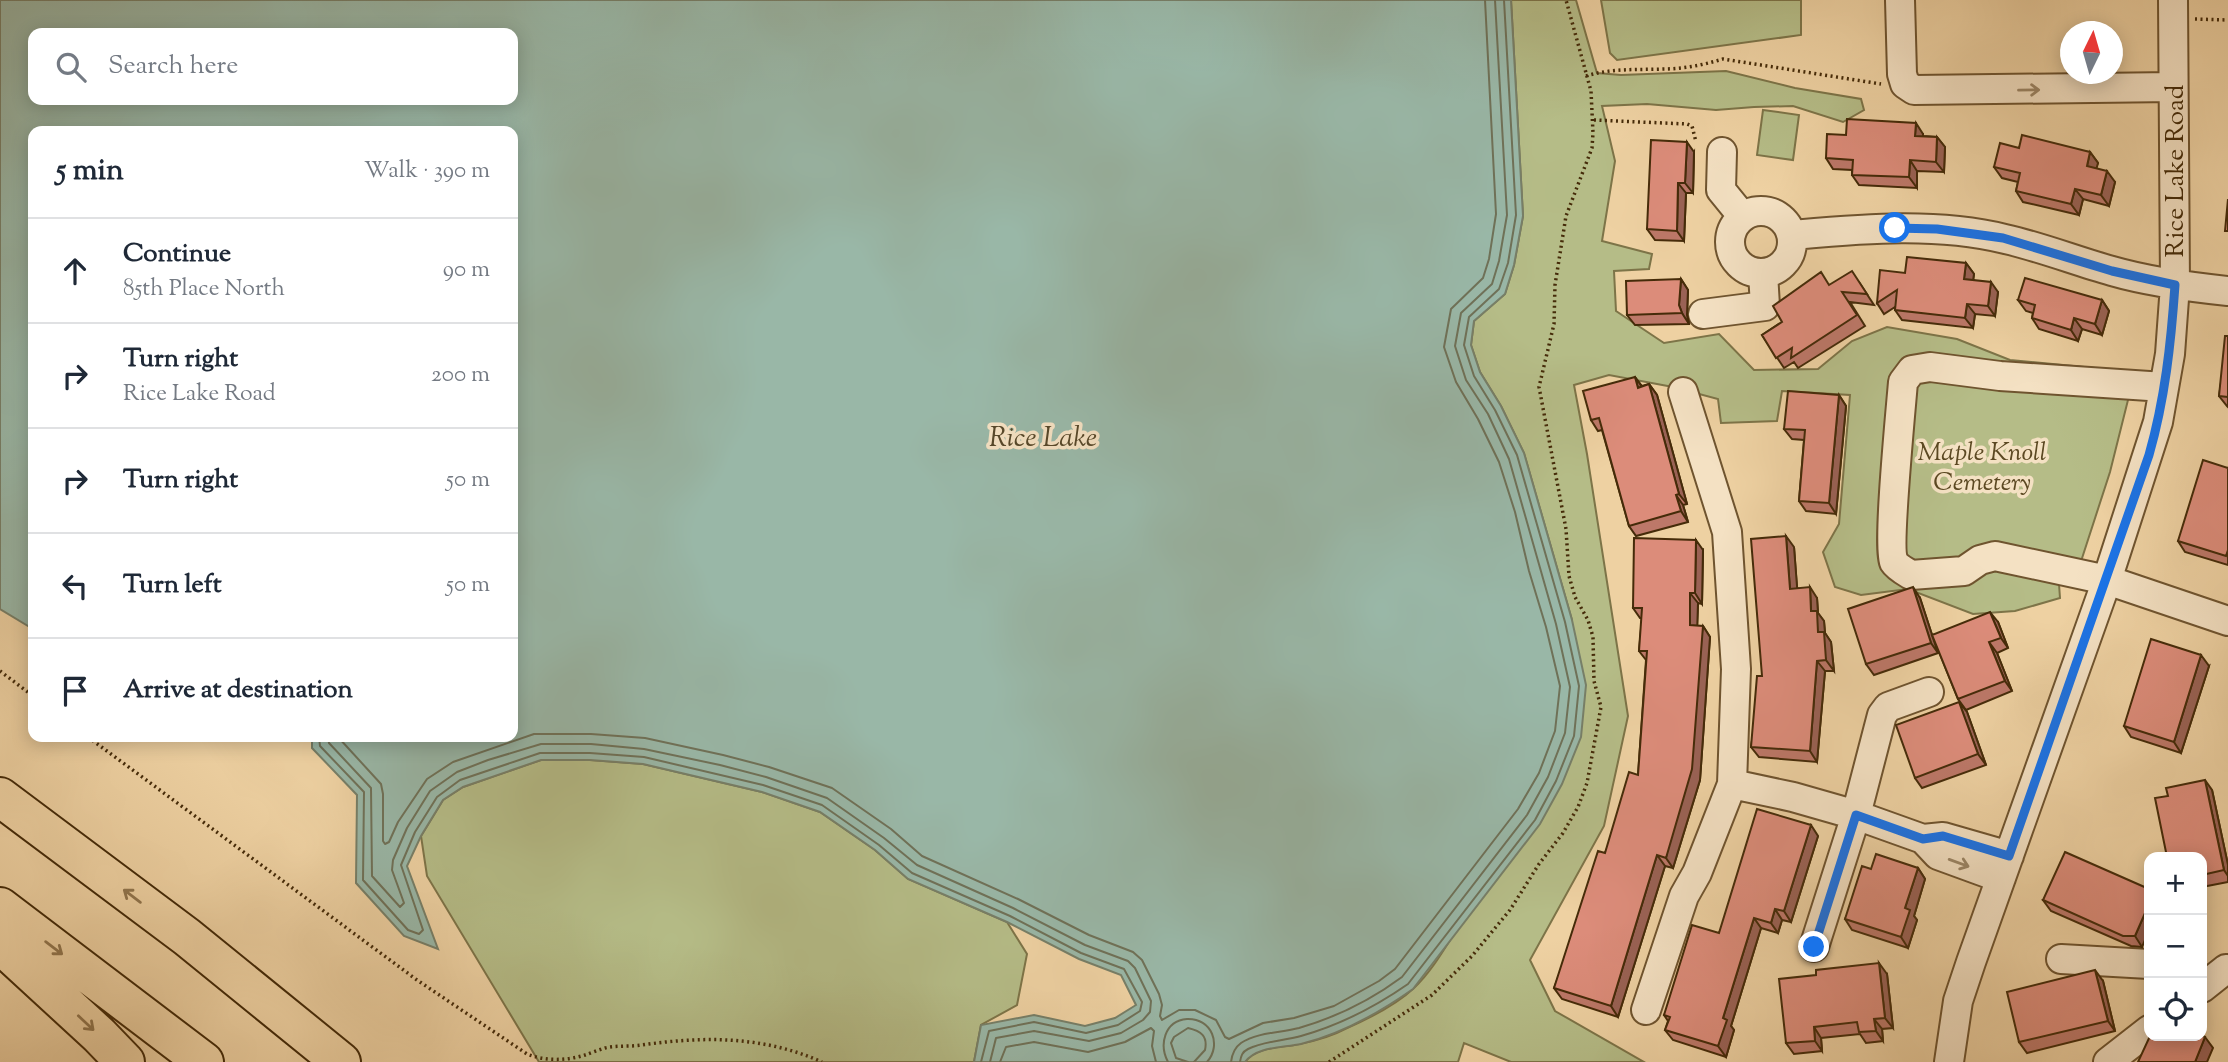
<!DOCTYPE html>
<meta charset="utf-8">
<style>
:root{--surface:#fff;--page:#f6f6f7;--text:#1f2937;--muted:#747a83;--line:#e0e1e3}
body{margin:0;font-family:"Sorts Mill Goudy",serif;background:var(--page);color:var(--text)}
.controls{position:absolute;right:21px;bottom:21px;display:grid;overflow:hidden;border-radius:14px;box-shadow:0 4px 18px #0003}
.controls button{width:63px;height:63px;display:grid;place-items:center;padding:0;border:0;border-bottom:2px solid var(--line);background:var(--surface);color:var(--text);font:35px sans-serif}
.compass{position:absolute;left:2060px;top:21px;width:63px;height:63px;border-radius:50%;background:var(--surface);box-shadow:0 4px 18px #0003;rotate:5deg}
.stop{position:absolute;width:21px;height:21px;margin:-16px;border:5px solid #1a73e8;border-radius:50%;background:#fff}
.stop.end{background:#1a73e8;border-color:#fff;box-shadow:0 2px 7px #0008}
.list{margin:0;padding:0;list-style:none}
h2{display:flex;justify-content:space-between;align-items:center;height:91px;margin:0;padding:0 28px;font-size:30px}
h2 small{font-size:23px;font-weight:400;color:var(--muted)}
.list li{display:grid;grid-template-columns:46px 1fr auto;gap:21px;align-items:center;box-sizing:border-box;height:105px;padding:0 28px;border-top:2px solid var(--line)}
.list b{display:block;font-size:26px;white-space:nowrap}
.list p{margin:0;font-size:23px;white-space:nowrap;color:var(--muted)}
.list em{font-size:23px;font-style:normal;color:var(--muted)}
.icon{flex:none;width:38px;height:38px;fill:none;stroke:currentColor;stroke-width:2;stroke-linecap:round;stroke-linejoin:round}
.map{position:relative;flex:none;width:2228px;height:1062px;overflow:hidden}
.search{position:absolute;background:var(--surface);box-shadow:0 4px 18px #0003;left:28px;top:28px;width:490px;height:77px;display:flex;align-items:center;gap:18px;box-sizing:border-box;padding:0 24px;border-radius:14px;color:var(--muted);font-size:26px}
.panel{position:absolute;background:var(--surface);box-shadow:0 4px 18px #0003;left:28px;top:126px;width:490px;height:616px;border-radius:14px}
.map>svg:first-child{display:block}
.green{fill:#b5bc87;stroke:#7d7448;stroke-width:2}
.water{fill:#99b7a7;stroke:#777f68;stroke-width:2;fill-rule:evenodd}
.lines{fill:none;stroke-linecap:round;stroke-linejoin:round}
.shore{stroke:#6f7158;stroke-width:2}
.minor-casing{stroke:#6f542f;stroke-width:32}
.highway-casing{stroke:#452b09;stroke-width:42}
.path{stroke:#452b09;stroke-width:3.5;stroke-dasharray:2 3.5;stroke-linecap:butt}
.minor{stroke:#f4e1c3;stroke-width:28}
.highway{stroke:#eed1a2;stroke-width:38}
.wall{fill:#bd7869;stroke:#452b09;stroke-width:2}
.shaded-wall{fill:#9a6255;stroke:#452b09;stroke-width:2}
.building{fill:#dc8c7a;stroke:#452b09;stroke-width:2}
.oneway{stroke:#9c8666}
.oneway2{stroke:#91764e}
.route{stroke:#1a73e8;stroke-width:9}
.labels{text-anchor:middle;stroke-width:7;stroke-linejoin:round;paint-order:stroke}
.street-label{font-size:26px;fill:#452b09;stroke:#f4e1c3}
.park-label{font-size:26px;font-style:italic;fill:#5b4822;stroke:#f4e1c3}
.water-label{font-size:28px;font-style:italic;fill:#564729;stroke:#f4e1c3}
</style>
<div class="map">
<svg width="2228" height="1062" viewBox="0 0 2228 1062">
<rect width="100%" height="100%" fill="#eed1a2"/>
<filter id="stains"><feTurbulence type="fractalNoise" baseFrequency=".00286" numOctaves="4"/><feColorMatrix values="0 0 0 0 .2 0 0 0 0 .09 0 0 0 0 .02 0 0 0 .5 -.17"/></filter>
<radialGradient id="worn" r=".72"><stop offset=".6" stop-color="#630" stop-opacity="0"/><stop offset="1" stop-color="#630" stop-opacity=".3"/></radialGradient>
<!-- green -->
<path class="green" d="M1511,0H1576L1597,73L1621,75L1726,71L1795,88L1861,99L1864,110L1843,122L1793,106L1754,107L1716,110L1647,104L1602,106L1615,161L1602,241L1652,254L1649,269L1614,271L1616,311L1664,343L1719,334L1754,370L1818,369L1852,341L1887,327L1957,339L2010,360L2135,372L2110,472L2073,586L2059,584L2060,598L2015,611L1973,614L1908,589L1861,595L1835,587L1823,552L1839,524L1850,395L1782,391L1777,421L1721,423L1718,399L1673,387L1609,375L1574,385L1587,454L1628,716L1604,826L1530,960L1555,1011L1644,1062H1511L1464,1043L1458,1062H1245C1256,1046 1282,1048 1299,1044C1314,1041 1332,1036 1345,1029C1368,1019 1396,1005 1414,988C1431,972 1443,951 1455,932L1572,620L1524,453L1501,406L1480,372L1471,345L1474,321L1505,294L1514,265L1523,216Z
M1601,0H1801V35L1617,60L1610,53Z
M1763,110L1799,115L1793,160L1757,155Z
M541,760H590L643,764L762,792L820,812L875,850L908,879L1007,922L1027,954L1017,1005L981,1025L974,1062H539L427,876L421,836L443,800L463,787Z"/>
<!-- water -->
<path class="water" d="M0,0H1511L1523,216L1514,265L1505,294L1474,321L1471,345L1480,372L1501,406L1524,453L1572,620L1586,685L1581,737L1562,784L1540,824L1413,989C1379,1013 1342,1034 1301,1044C1283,1048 1257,1046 1245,1062H974L981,1025L1034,1015L1085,1026L1115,1018L1136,1005L1121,975L1079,959L1007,922L908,879L875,850L820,812L762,792L643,764L590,760H541L463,787L443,800L421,836L407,866L438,949L404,936L356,883L357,795L312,748V737H513V131H33V629L0,609ZM33,33H513V100H33Z"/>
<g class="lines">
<!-- shore -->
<path class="shore" d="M319,737L320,746L364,792L363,880L408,930L419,934L423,930L401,865L415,832L437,797L460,780L540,753H590L644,757L763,785L822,805L879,845L912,873L1010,916L1081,953L1124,969L1142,1002L1140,1011L1118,1025L1086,1033L1034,1022L989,1031L981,1062
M328,737L329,743L371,788L372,876L400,907L404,903L392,870L393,860L407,828L430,791L457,772L488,760L541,744H591L644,749L720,765L766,777L827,798L884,838L917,865L1013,908L1085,945L1128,961L1135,968L1151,1001L1150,1012L1143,1020L1121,1033L1089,1041L1034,1031L996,1038L990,1062
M338,737L381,784L383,794V841L385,844L389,842L398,822L427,779L453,762L534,734H591L645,738L723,755L769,767L832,788L891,829L922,856L1018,899L1089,935L1133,952L1142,960L1159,994L1162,1005L1160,1016L1162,1020L1179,1010H1195L1216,1020L1225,1037L1229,1039L1263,1023L1294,1018L1334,1006L1379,981L1395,969L1518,809L1539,773L1555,731L1560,686L1546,627L1529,571L1515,512L1499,462L1478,419L1456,382L1444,347L1451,309L1483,278L1489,259L1496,214L1485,0
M1000,1062L1006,1047L1034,1042L1088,1052L1125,1042L1151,1028L1154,1031L1152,1046L1156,1062
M1168,1062C1159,1045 1164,1021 1187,1019C1212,1018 1222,1045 1207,1062
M1188,1062L1176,1058L1171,1043L1174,1037L1188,1028C1201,1031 1208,1036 1205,1050L1194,1062
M1231,1062C1232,1054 1234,1048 1241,1043C1258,1032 1280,1033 1299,1028C1337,1017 1371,1000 1402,977L1527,815L1548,777L1565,733L1570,687L1556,624L1509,459L1488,414L1466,380L1455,346L1461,313L1492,284L1499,261L1507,215L1495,0
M1240,1062C1241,1056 1242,1052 1248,1049C1265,1041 1283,1041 1301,1036C1340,1025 1375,1007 1408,984L1535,820L1556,781L1574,736L1579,686L1565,622L1517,455L1495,410L1474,376L1464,345L1469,317L1499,289L1508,263L1516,215L1504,0"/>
<defs>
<path id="minor" d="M1900,0L1902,74L1905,84L1914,90L2173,87
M1722,152L1721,190L1743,217
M1730 242a31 31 0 1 1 62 0a31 31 0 1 1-62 0Z
M1792,235C1862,229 1935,222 2005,239C2041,247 2076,261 2112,271C2150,282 2189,287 2228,291
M1703,314L1765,306L1763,273
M2164,387L2000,376L1930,367L1912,370L1903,382C1901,407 1887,548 1894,562C1897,567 1906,572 1911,575L1964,571L1980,560L1995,556L2107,580L2228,621
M1683,392L1727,532L1736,669L1732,784
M1923,839L1938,855L2001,878
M1814,947L1856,815L1882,715L1888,707L1929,692
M2061,959L2149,964
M2202,988L2226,969
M1646,1010L1684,896L1697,873L1732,784L1793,797L1856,815L1923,839L1943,837L2009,856
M1949,1062L1958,1001L1971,962L2107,580L2158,422L2170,354L2175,285L2173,0
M2108,1062L2149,1030"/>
<path id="highway" d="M0,797L187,937L341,1062
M0,907L204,1062
M0,944L99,1035L125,1062"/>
</defs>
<!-- minor casing -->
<use href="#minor" class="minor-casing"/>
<!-- highway casing -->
<use href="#highway" class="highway-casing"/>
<!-- path -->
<path class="path" d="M2195,19L2228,20
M1586,76C1612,68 1637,70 1663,69C1683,69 1703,65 1723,59L1881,84
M1594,120L1687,124L1692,126L1696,142
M0,671L33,696
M88,737L417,980L527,1054C544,1061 566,1061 585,1055C591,1053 598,1050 605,1048C617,1045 630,1047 642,1045C704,1036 764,1036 822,1062
M1329,1062L1432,995L1472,956L1510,910L1539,864L1563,833L1578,807L1587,783L1601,707L1594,681L1593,637L1588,620L1575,597L1569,576L1566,529L1539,387L1554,324L1555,285L1566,216L1592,148L1593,133L1591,91L1566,0"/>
<!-- minor -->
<use href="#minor" class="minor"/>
<!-- highway -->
<use href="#highway" class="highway"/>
</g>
<!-- wall -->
<path class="wall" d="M1923,134V136L1937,137L1945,147L1944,172L1917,171V188L1859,185L1852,175V170L1833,169L1826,158L1846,135Z
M2019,148L2090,152L2098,163L2096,168L2115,182L2109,206L2083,199L2079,215L2023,202L2016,191L2018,182L2002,178L1994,167Z
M1694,152L1693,193H1686L1684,241L1655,240L1647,229Z
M1966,263L1974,274L1973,280L1998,292L1995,316L1975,314L1973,328L1902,320L1895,310V307L1884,314L1877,303L1905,273Z
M1681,279L1688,290L1687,315L1689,324L1635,325L1627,315Z
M1859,282L1874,305L1850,302L1865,326L1798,368L1794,362L1784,368L1762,335L1782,322L1830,285Z
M2018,300H2102L2109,311L2102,335L2082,329L2078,341L2039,329L2032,318L2033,313L2026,311Z
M2228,336V407L2227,406L2219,396Z
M1635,377L1642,386L1649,384L1657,395L1687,504L1683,505L1688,522L1636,536L1629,526L1602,430L1598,431L1591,420Z
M1839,395L1846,406L1836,514L1806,511L1799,501L1804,440L1792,439L1784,429Z
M2228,468V565L2185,552L2178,541Z
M1794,547L1797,588L1817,598L1818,613L1824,621L1825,633L1831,642L1834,671H1825L1817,762L1759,757L1751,747L1762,676Z
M1703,550L1702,604L1698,603L1697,626H1703L1710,637L1700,780L1673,868L1665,866L1618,1017L1562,999L1554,988L1605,853L1638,775L1646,660L1639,651L1642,618H1640L1633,608Z
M1920,598L1932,635L1998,622L2008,648L1997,653L2012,691L1966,710L1958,699L1933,637L1938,653L1874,675L1866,664Z
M2209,666L2181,753L2131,737L2124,726Z
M1967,712L1986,765L1922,788L1915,778Z
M2212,790L2228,865V882L2202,887V857Z
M1818,836L1791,922L1782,920L1778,933L1761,928L1731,1026L1734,1030L1726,1057L1673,1040L1665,1030L1668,1021L1664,1015L1719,933Z
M1918,868L1925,879L1914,916L1917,920L1908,948L1852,930L1845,919L1871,869Z
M2149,889L2142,947L2131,946L2051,911L2043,900Z
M1887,974L1893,1028L1882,1029L1883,1041L1866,1043L1860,1034L1821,1038L1822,1051L1794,1054L1786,1043Z
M2103,981L2115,1031L2027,1053L2019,1042Z"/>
<!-- shaded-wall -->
<path class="shaded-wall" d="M1916,123L1923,134L1922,147L1915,136Z
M1937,137L1945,147L1944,172L1936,162Z
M1687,142L1694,152L1693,193L1685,183Z
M2090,152L2098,163L2094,177L2087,166Z
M1910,160L1917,171V188L1909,177Z
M2107,171L2115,182L2109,206L2101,195Z
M1678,183L1686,193L1684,241L1677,231Z
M2075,189L2083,199L2079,215L2071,204Z
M1966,263L1974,274L1972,289L1964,279Z
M1681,279L1688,290L1687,315L1689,324L1682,313L1679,305Z
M1991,282L1998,292L1995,316L1988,306Z
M2102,300L2109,311L2102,335L2095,324Z
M1967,304L1975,314L1973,328L1965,318Z
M2074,318L2082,329L2078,341L2071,330Z
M1635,377L1642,387L1638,388Z
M1649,384L1657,395L1687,504L1679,494Z
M1839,395L1846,406L1836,514L1829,503Z
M1676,495L1683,505L1688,522L1681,511Z
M1786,536L1794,547L1798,599L1790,589Z
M1696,540L1703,550L1702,604L1695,593Z
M1810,587L1817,598L1818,613L1824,621L1825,633L1831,642L1834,671L1826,660L1811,611Z
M1913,587L1920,598L1938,653L1931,643Z
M1690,593L1698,603L1697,636L1690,625Z
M1990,612L1998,622L2008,648L2001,638Z
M1703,626L1710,637L1700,780L1673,868L1666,858Z
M1989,642L1997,653L2012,691L2005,681Z
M2201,655L2209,666L2181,753L2174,742Z
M1817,661L1825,671L1817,762L1810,751Z
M1959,702L1967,712L1986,765L1978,754Z
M2205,780L2212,790L2228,865V876L2224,870Z
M1811,825L1818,836L1791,922L1784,911Z
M1657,855L1665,866L1618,1017L1611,1006Z
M1918,868L1925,879L1914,916L1917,920L1908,948L1901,937L1905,908Z
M2149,904V931L2142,947L2135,936Z
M1775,909L1782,920L1778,933L1771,923Z
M1754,918L1761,928L1731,1026L1734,1030L1726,1057L1718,1046L1723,1018Z
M1879,963L1887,974L1893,1028L1885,1018Z
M2095,970L2103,981L2115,1031L2108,1021Z
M1874,1019L1882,1029L1883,1041L1876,1031Z
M1814,1027L1821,1038L1822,1051L1815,1041Z
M2205,1037L2213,1048L2207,1062H2195Z"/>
<!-- building -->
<path class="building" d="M1847,119L1916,123L1915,136L1937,137L1936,162L1910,160L1909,177L1852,175L1853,160L1826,158L1827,134L1846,135Z
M2022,135L2090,152L2087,166L2107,171L2101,195L2075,189L2071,204L2016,191L2020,173L1994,167L2000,143L2019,148Z
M1651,140L1687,142L1685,183H1678L1677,231L1647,229Z
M2228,199V231H2225Z
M1907,257L1966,263L1964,279L1991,282L1988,306L1967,304L1965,318L1895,310L1897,290L1877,303L1880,270L1905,273Z
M1852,271L1867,294L1842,292L1857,315L1791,358L1792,348L1776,358L1762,335L1782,322L1773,306L1821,272L1829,285Z
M2025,278L2102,300L2095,324L2074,318L2071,330L2032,318L2035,305L2018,300Z
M1681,279L1679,305L1682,313L1627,315L1626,281Z
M2225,336H2228V397L2219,396Z
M1635,377L1638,388L1649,384L1679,494L1676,495L1681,511L1629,526L1599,418L1591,420L1583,391Z
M1788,391L1839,395L1829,503L1799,501L1805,430L1784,429Z
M2203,460L2228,468V550L2226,556L2178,541Z
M1786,536L1790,589L1810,587L1811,611H1817L1818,632H1824L1826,660L1817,661L1810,751L1751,747L1757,676H1762L1751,539Z
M1634,538L1696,540L1695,593H1690V625L1703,626L1692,769L1666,858L1657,855L1611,1006L1554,988L1598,851L1605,853L1629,772L1638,775L1647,651H1639L1642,608H1633Z
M1913,587L1931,643L1866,664L1848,609Z
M1990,612L2001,638L1989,642L2005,681L1958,699L1932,635Z
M2151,639L2201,655L2174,742L2124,726Z
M1959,702L1978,754L1915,778L1896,725Z
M2205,780L2224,870L2202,875V857H2167L2155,798L2168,796L2166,788Z
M1757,809L1811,825L1784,911L1775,909L1771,923L1754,918L1723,1018L1727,1020L1718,1046L1665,1030L1670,1017L1664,1015L1692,925L1719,933Z
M2065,852L2149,889V904L2135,936H2123L2043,900Z
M1876,854L1918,868L1905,908L1910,910L1901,937L1845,919L1862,866L1871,869Z
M1879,963L1885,1018L1874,1019L1876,1031L1859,1032L1857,1022L1814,1027L1815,1041L1786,1043L1779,979L1816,975V970Z
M2095,970L2108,1021L2019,1042L2007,992Z
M2150,1036H2202L2205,1037L2195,1062H2138Z"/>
<!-- one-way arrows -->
<defs><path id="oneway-shaft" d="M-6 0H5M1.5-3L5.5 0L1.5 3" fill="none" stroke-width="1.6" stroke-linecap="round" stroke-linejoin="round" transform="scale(1.75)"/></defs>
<g class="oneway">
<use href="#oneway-shaft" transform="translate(2029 90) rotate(-1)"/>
<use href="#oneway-shaft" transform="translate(1959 863) rotate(20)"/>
</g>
<g class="oneway2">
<use href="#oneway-shaft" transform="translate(132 896) rotate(-143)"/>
<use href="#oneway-shaft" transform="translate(54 948) rotate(37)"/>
<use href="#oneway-shaft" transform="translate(86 1023) rotate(43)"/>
</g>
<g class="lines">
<!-- route -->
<path class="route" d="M1814,947L1856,815L1923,839L1943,836L2009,856L2149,455C2165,399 2171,343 2175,285L2112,271L2003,238L1937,229L1895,228"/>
</g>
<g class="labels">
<!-- street labels -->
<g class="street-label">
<text transform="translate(2174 171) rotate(-90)" y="9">Rice Lake Road</text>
</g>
<!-- park labels -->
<g class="park-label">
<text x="1982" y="460">Maple Knoll<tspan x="1982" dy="30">Cemetery</tspan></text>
</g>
<!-- water labels -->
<g class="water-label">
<text x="1043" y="446">Rice Lake</text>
</g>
</g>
<rect width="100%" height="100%" filter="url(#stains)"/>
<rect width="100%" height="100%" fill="url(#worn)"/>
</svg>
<div class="controls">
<button>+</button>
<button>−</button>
<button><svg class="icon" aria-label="locate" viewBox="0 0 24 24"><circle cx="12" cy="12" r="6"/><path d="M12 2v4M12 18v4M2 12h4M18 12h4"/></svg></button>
</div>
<svg class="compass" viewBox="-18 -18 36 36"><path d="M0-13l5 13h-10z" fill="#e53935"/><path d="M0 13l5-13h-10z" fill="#747a83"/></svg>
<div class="stop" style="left:1895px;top:228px"></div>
<div class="stop end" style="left:1814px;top:947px"></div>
<div class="search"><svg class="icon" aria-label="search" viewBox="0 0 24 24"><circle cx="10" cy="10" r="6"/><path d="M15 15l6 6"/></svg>Search here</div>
<section class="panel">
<h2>5 min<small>Walk · 390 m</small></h2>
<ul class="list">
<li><svg class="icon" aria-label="ahead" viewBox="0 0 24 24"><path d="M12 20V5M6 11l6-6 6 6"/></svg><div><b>Continue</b><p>85th Place North</p></div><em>90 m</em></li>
<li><svg class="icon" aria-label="right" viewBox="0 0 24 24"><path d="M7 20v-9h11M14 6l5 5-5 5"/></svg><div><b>Turn right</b><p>Rice Lake Road</p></div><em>200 m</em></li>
<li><svg class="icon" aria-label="right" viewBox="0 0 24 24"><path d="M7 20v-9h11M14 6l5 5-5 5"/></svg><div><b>Turn right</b></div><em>50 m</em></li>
<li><svg class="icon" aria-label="left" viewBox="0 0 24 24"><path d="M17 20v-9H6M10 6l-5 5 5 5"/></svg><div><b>Turn left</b></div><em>50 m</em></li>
<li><svg class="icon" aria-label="arrive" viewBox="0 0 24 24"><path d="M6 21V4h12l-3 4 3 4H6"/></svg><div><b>Arrive at destination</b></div></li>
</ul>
</section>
</div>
